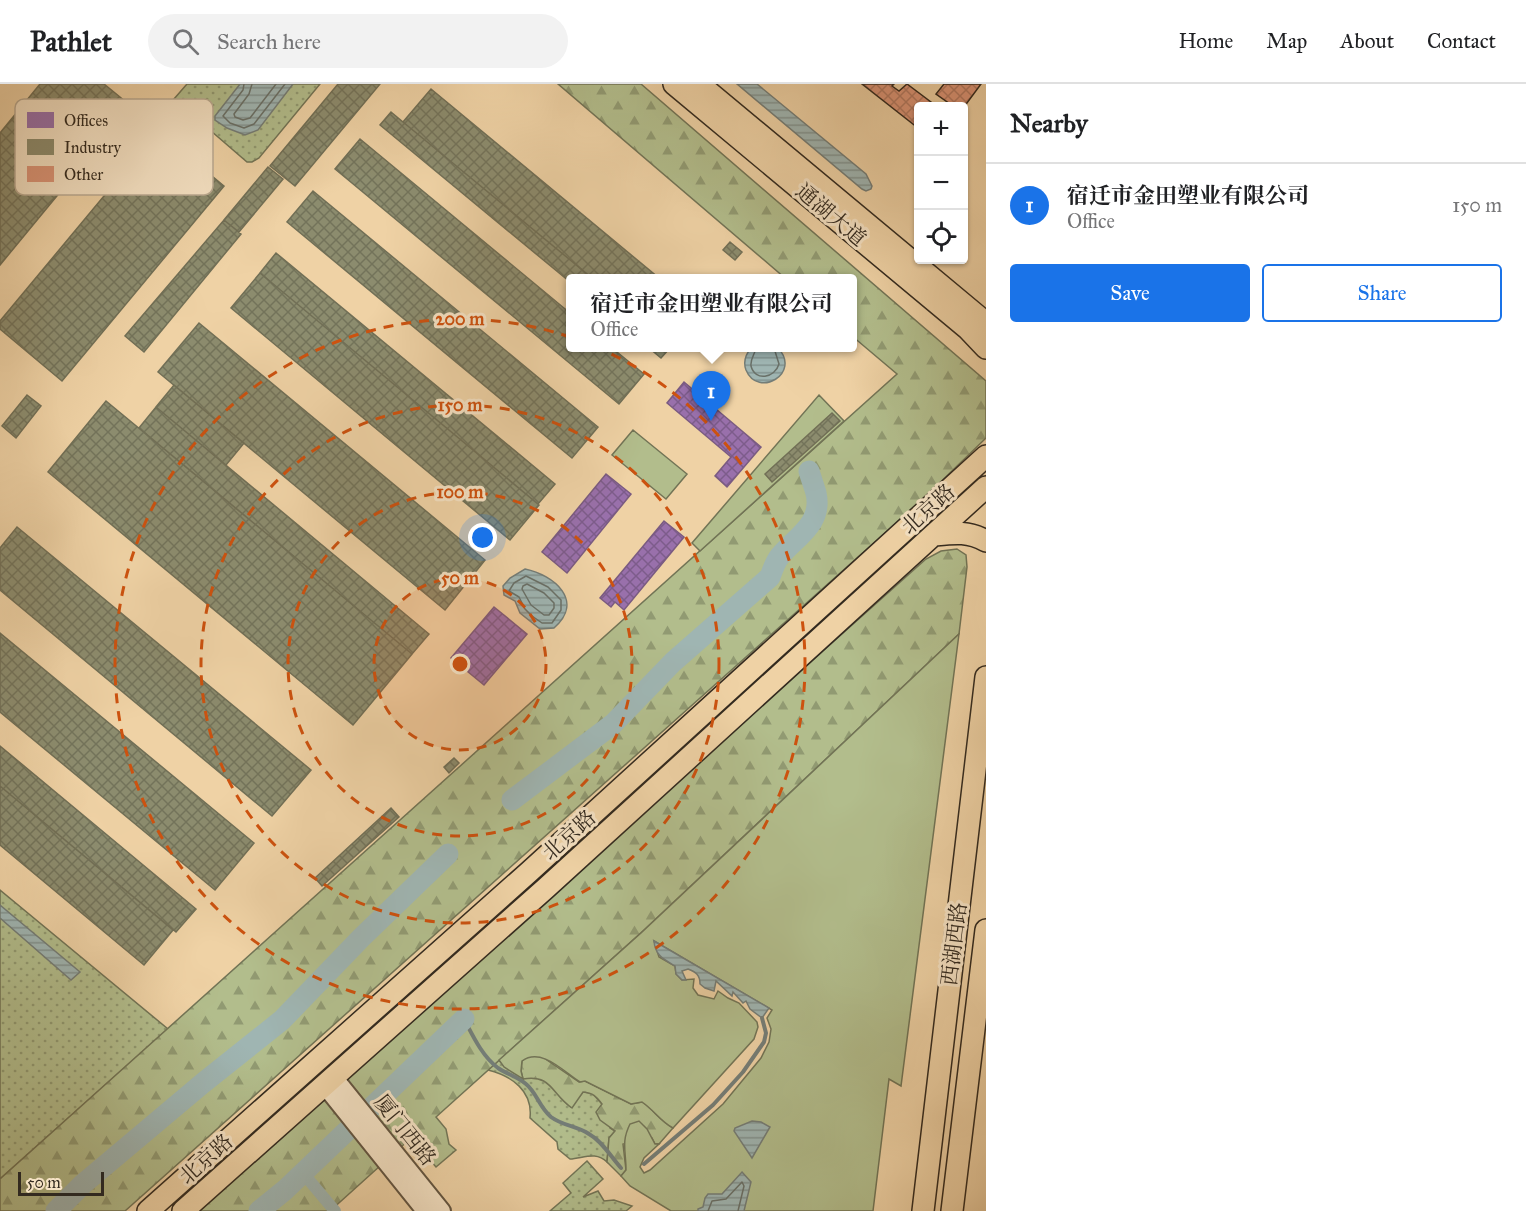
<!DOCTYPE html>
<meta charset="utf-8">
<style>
:root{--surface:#fff;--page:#f2f2f2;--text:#202124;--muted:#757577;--line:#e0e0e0;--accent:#1a73e8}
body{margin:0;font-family:"IM FELL Great Primer","Noto Serif SC",serif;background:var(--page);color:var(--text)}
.controls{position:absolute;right:18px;top:18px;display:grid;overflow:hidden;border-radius:6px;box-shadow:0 2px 4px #0004}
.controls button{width:54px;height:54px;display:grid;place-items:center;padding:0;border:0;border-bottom:2px solid var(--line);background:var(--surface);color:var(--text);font:30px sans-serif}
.scale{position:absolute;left:18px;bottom:15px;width:86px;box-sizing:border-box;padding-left:6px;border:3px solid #332a1f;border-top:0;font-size:16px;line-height:21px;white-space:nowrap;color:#332a1f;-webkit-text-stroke:4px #f5e2c4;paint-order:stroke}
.you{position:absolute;left:483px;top:454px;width:21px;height:21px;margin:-15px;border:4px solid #fff;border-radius:50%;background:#1a73e8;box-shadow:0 0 0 9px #1a73e833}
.badge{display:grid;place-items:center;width:39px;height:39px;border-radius:50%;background:var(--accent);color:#fff;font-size:20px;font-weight:700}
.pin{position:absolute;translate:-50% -50px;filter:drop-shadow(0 2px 3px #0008)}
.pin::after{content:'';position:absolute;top:32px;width:21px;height:18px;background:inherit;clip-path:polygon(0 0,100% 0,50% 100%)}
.popup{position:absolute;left:566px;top:190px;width:291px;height:78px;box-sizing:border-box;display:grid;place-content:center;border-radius:6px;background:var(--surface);filter:drop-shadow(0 2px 4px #0005);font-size:20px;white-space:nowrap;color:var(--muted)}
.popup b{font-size:22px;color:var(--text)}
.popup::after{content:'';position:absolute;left:50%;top:100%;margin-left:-12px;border:12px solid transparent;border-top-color:var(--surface)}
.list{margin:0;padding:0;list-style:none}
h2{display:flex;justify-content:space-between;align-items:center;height:78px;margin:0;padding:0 24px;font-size:26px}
h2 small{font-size:20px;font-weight:400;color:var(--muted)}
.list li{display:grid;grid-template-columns:39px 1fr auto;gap:18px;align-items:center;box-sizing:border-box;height:84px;padding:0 24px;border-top:2px solid var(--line)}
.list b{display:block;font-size:22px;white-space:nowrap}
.list p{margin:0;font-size:20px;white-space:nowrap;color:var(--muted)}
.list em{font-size:20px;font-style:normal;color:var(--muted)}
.actions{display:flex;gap:12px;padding:18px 24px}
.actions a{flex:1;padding:14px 0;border:2px solid var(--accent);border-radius:6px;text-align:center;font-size:21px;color:var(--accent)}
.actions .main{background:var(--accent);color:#fff}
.icon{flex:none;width:33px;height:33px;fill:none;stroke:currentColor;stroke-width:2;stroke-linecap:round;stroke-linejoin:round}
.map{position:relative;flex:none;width:986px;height:1127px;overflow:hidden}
header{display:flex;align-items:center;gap:36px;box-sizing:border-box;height:84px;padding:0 30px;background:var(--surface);border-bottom:2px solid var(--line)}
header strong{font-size:28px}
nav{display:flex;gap:33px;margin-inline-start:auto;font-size:21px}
.search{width:420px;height:54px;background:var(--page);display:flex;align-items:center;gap:15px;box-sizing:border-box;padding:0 21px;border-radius:33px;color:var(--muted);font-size:22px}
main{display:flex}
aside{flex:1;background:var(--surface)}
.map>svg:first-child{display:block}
.grass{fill:url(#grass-dots);stroke:#727456;stroke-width:1.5}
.forest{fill:url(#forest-firs);stroke:#727456;stroke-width:1.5}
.garden{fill:#b2bd8c;stroke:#727456;stroke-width:1.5}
.water{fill:url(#water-rules);stroke:#747d77;stroke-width:1.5}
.offices{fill:url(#offices-cross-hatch);stroke:#7a5b81;stroke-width:1.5}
.industry{fill:url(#industry-cross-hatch);stroke:#716f56;stroke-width:1.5}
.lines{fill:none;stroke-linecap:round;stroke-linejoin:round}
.shore{stroke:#697068;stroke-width:1.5}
.stream{stroke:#747d77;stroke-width:4}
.canal{stroke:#9fb5b2;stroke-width:12}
.river{stroke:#9fb5b2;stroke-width:21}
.building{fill:url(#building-cross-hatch);stroke:#332a1f;stroke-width:1.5}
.tertiary-casing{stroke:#625440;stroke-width:20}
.primary-casing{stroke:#332a1f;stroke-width:24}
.tertiary{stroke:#f5e2c4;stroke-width:16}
.primary{stroke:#efd2a5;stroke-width:21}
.ring{fill:none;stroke:#cd520f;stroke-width:3;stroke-dasharray:10 8}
.labels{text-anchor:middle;stroke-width:6;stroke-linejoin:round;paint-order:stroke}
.street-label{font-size:21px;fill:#332a1f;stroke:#f5e2c4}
.key{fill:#f5e2c4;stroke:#bbab92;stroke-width:1.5}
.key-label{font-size:16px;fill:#332a1f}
.centre{fill:#cd520f;stroke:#f5e2c4;stroke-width:3}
.ring-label{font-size:18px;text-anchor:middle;font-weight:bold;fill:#cd520f;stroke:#f5e2c4;stroke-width:6;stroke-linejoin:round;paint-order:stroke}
</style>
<header>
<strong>Pathlet</strong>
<div class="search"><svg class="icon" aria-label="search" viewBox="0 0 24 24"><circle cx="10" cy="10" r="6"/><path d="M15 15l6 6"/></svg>Search here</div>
<nav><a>Home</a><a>Map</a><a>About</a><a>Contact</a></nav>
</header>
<main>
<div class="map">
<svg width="986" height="1127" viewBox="0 0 986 1127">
<defs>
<pattern id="grass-dots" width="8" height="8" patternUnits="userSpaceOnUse" patternTransform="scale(1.5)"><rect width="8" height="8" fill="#b2bd8c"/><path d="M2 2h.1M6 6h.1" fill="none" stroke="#919a72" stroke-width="1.8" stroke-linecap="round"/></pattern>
<pattern id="forest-firs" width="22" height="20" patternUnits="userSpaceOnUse" patternTransform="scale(1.5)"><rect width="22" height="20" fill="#b2bd8c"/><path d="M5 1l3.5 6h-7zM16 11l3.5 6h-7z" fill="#919a72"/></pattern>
<pattern id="water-rules" width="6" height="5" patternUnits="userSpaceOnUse" patternTransform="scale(1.5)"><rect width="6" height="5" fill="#9fb5b2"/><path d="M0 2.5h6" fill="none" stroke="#829390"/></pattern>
<pattern id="offices-cross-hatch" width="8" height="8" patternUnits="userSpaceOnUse" patternTransform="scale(1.5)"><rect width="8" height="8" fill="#9970ab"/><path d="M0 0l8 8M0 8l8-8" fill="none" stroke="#7d5c8b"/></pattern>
<pattern id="industry-cross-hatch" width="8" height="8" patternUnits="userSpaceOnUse" patternTransform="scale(1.5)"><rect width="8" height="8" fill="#8c8c6e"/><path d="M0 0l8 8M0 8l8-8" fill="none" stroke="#73735a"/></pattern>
<pattern id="building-cross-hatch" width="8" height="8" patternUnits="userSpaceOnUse" patternTransform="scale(1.5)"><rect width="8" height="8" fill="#dc9578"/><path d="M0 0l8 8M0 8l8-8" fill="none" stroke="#b37a62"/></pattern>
</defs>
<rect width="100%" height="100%" fill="#efd2a5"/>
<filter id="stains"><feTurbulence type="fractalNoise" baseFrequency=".00333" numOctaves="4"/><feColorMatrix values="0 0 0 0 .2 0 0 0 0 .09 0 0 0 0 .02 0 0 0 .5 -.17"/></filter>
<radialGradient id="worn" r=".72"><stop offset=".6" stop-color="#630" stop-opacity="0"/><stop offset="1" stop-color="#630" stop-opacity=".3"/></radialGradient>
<!-- grass -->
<path class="grass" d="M187,0H320L259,74L252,78H247L174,15Z
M0,806L168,945L0,1095Z
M499,976C511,992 536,987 549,999C558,1008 560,1016 571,1023L583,1008L592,1009L602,1020L610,1044L615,1047L609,1054L607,1078C596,1067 584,1074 570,1075L558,1065L557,1058L530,1034C533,1007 512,992 488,986Z
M587,1077L603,1095L583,1113L598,1107L604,1117L614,1116L632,1122L626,1127H550L571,1109L563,1099Z"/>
<!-- forest -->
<path class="forest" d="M558,0H641L986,297V354L922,416L125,1127H0V1095L897,290L852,252V194H785Z
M957,465L966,471L967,483L959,550L644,846L436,1033L446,1045L449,1060L456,1066L436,1083L411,1054L330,1127H195L926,475L941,467Z
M530,971L541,972L579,998L585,997L631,1020L642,1018C654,1026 660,1037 673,1044L659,1060H655L652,1054L623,1060L626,1086L621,1092L607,1078L609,1054L615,1047L600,1036L596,1028L602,1020C596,1012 593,1009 583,1008L572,1024C551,1010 552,990 523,995L521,987L522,977Z"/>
<!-- garden -->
<path class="garden" d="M819,311L844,337L700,467L692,459Z
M633,346L687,390L666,415L612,371Z
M959,550L901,1002L889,995L873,1127H671L630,1102L621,1092L626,1086C626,1067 621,1058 630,1040L639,1037L647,1045L655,1060H659L644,1074L640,1083L644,1089L650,1086L723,1020L761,974L769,958L771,945L767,934L772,926L654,857L659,873L675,882L676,890L682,896L694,895L693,904L698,911L714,915L718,907L728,914L739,919L757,938L758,943L754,955L673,1044C660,1037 654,1026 642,1018L631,1020L585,997L580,998C563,987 541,963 522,977L521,987L523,995L504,983L499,976L641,849Z"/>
<!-- water -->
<path class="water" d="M240,0H293L258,46L245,51L227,44L215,36V32Z
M737,0H757L866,90L872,102L871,105L866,107L862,105Z
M751,264H778C802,289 758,315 746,286C743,278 746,270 751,264Z
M525,485C554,491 585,517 554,544L540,545L520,529L515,517L504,511L503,502L510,494Z
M0,821L80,888L71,896L0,834Z
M654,857L769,924L762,934L750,925L746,917L743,919L733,908L732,912L716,897L714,907L705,904L700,900C700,891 696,888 688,885L682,887L686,896H682L676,890L675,882C663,875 655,871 654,857Z
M752,1037L761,1038L770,1043L752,1074L734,1047L735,1044Z
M742,1088L751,1098L744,1127H698V1125L703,1123L705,1114L708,1110H722Z"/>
<!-- offices -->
<path class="offices" d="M684,298L761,363L727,403L715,392L731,373L667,319Z
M606,390L631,410L567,489L542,468Z
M664,437L684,453L624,526L615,518L611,523L600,514Z
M494,523L527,550L484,601L451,574Z"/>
<!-- industry -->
<path class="industry" d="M40,0H104L131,22L0,181V49Z
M338,0H380L295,102L270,82Z
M431,5L659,194H592L403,38Z
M391,28L403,38L592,194H570V198L380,41Z
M158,47L224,102L62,297L0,245V237Z
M360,55L570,229V264H612L644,290L619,320L335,85Z
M268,83L283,95L239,148L224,136Z
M313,107L598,343L572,374L287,138Z
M224,136L241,150L144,268L125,252Z
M730,158L742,168L735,176L723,166Z
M276,169L555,400L538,420L260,189Z
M260,189L539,421L510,456L231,224Z
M199,239L485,476L445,526L158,288Z
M649,264H670L661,274Z
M174,301L244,359L226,381L156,323Z
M27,311L41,322L16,354L2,342Z
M106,317L412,570L353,641L48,388Z
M156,323L429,550L412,570L139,344Z
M832,329L840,337L772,398L765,390Z
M17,443L311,686L272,732L0,506V464Z
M0,549L254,759L215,806L0,628Z
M0,662L196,825L176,848L0,702Z
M454,674L459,679L449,689L444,683Z
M0,702L173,846L144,881L0,761Z
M391,724L399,733L322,802L315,794Z"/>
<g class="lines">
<!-- shore -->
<path class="shore" d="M244,0L243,6L223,32L230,39L244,44L254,40L285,0
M252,0L249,10L234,30L235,33L243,36L250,34L276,0
M756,264C755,270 750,275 751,282C755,298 775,294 779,280L774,264
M526,492L548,503L561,516V526L552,539H542L532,532L525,525L519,513L509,507L514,499Z
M527,500L544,509L554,519V524L549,531H544L531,521L522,505L523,502Z
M708,1127L712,1117L726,1115L742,1098L744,1102L738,1127"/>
<!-- stream -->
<path class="stream" d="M464,935C473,952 482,972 498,984C507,990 518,993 526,1000C537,1009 539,1023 551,1033C563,1042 577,1042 589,1050C602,1057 611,1073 621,1084
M644,1080L713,1021L743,988L764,958L766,949L762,934"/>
<!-- canal -->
<path class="canal" d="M303,1089L335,1127"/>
<!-- river -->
<path class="river" d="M512,716L613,640L673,578L770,493C773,485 775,478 780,472C796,453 823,440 816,409C814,402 811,394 809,387
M56,1127L83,1100L203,999L282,936L361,854L448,770
M259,1127L285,1106L464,935"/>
</g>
<!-- building -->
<path class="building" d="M862,0H894L892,2L899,7L907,0L931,18L927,22H918V44Z
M944,0H981L964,23L953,22L936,10Z"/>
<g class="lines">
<defs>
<path id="tertiary" d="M334,993L442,1127
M324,1001L425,1127"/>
<path id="primary" d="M674,0L968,245L986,264
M699,0L986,239
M935,451C954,449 969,447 986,457
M148,1127L529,788L986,372
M183,1127L546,804L986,403
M923,1127L986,593
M952,1127L986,846"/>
</defs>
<!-- tertiary casing -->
<use href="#tertiary" class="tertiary-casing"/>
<!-- primary casing -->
<use href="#primary" class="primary-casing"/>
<!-- tertiary -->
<use href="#tertiary" class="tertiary"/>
<!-- primary -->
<use href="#primary" class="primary"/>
</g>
<!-- distance rings -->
<circle cx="460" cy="580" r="86" fill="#cd520f" fill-opacity=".12"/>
<g class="ring">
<circle cx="460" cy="580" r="86"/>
<circle cx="460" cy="580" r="172"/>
<circle cx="460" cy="580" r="259"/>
<circle cx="460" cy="580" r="345"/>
</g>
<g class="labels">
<!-- street labels -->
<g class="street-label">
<text transform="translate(831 131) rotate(40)" y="7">通湖大道</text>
<text transform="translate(928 425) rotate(-42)" y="7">北京路</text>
<text transform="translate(569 751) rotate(-42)" y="7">北京路</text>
<text transform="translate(954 860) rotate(-83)" y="7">西湖西路</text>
<text transform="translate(405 1046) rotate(51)" y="7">厦门西路</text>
<text transform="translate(206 1075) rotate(-42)" y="7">北京路</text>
</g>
</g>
<!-- legend -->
<rect x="15" y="15" width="198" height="96" rx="9" class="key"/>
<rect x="27" y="28" width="27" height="16" fill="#9970ab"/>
<rect x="27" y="55" width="27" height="16" fill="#8c8c6e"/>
<rect x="27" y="82" width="27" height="16" fill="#dc9578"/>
<g class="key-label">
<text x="64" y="42">Offices</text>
<text x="64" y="69">Industry</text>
<text x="64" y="96">Other</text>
</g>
<circle cx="460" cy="580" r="9" class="centre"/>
<g class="ring-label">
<text x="460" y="241">200 m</text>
<text x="460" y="327">150 m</text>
<text x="460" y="414">100 m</text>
<text x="460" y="500">50 m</text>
</g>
<rect width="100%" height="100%" filter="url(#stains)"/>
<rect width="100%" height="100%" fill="url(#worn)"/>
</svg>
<div class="controls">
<button>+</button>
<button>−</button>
<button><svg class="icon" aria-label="locate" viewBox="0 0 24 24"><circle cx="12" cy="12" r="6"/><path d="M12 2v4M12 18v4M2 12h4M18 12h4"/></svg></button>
</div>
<div class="scale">50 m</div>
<div class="you"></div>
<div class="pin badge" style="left:711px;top:337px">1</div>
<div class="popup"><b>宿迁市金田塑业有限公司</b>Office</div>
</div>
<aside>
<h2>Nearby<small></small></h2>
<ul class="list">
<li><span class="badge">1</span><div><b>宿迁市金田塑业有限公司</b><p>Office</p></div><em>150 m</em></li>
</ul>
<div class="actions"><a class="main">Save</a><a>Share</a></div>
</aside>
</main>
